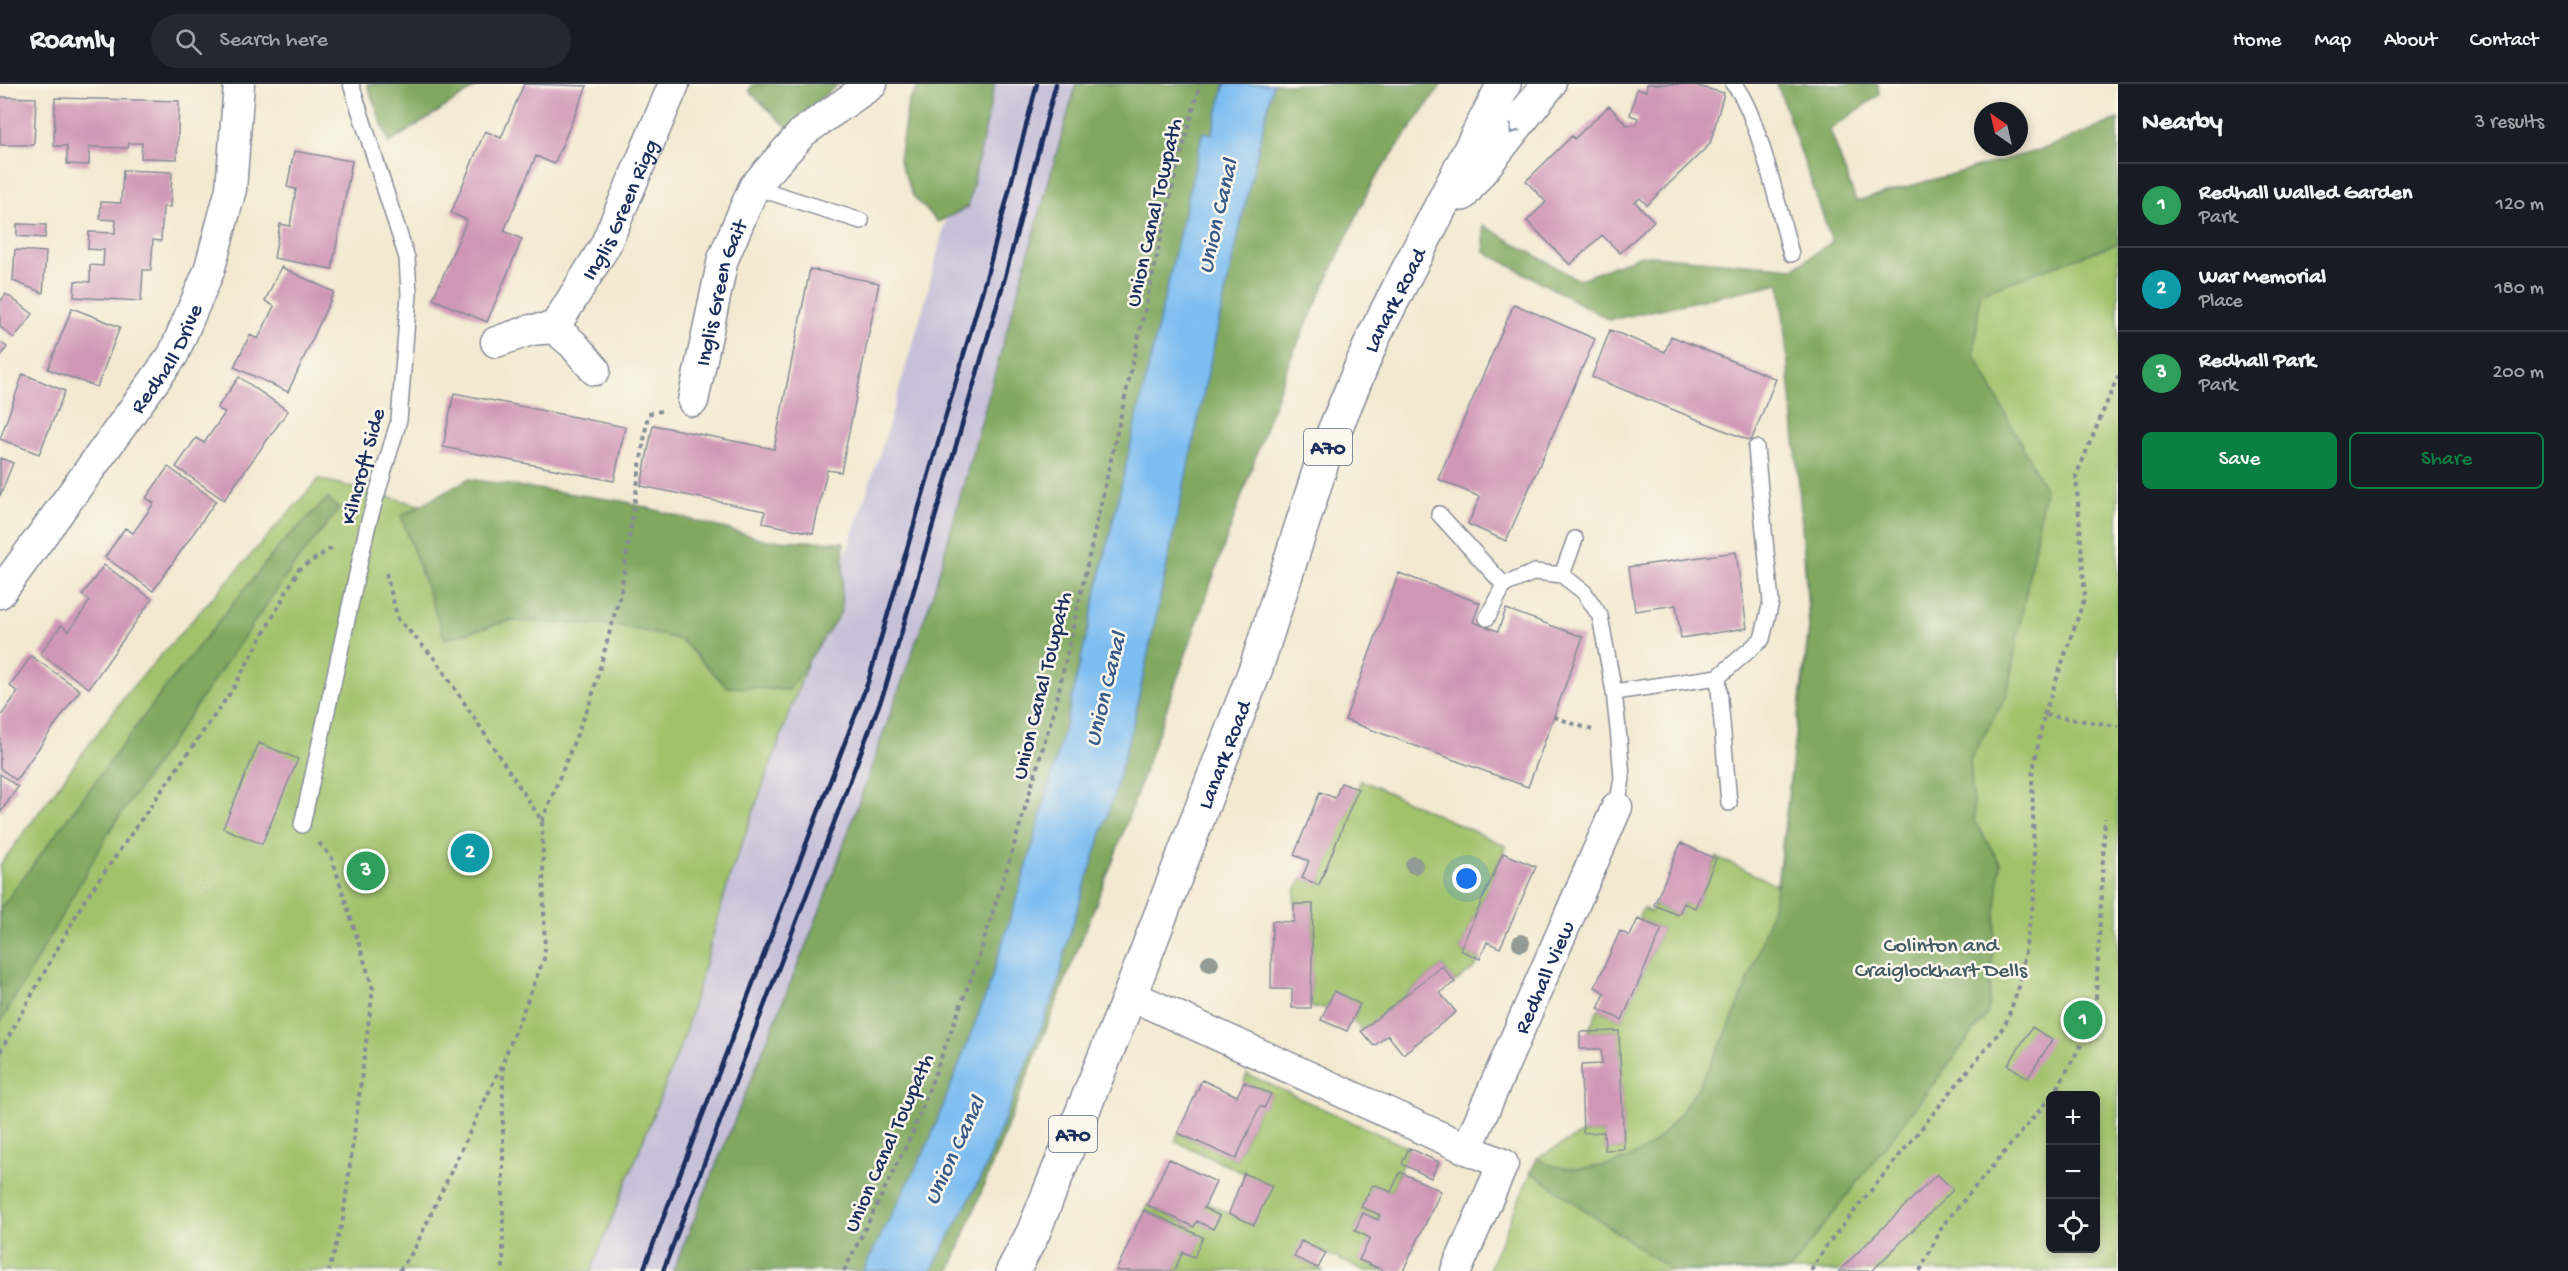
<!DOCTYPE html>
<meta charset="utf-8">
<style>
:root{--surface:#171b24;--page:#242831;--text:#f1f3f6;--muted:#9ea1a6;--line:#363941;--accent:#0b8043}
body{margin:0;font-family:"Gochi Hand",sans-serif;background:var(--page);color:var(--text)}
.controls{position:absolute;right:18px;bottom:18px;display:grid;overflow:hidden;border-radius:9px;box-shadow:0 3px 9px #0003}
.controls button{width:54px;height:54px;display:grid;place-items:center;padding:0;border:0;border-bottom:2px solid var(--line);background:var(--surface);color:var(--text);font:30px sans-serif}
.compass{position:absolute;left:1974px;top:18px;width:54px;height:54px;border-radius:50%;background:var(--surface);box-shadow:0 3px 9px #0003;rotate:326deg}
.you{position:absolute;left:1467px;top:795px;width:21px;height:21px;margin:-15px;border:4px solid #fff;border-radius:50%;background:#1a73e8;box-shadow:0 0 0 9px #1a73e833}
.badge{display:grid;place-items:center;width:39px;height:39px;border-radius:50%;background:var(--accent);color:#fff;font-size:20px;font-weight:700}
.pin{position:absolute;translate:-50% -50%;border:3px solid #fff;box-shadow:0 2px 6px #0006}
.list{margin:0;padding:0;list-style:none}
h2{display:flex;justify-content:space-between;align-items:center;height:78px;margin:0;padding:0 24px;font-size:26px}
h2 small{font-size:20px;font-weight:400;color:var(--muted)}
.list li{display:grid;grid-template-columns:39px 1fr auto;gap:18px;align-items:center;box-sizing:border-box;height:84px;padding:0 24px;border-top:2px solid var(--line)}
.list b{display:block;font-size:22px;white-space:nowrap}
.list p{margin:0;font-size:20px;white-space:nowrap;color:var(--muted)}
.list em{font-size:20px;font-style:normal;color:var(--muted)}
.actions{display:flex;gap:12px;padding:18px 24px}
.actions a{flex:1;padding:14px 0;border:2px solid var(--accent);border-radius:9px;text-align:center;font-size:21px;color:var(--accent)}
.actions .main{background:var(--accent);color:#fff}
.icon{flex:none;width:33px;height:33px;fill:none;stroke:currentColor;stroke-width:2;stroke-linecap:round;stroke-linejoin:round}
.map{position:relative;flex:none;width:2118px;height:1187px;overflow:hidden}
header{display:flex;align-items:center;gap:36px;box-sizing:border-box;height:84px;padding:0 30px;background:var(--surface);border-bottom:2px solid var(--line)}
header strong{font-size:28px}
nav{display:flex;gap:33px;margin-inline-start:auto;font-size:21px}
.search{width:420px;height:54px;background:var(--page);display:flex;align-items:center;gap:15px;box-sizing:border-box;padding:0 21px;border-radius:33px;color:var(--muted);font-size:22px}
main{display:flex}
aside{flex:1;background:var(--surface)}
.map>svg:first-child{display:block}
.industrial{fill:#c6c0d9}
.green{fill:#a0c26b;stroke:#5e7864;stroke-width:1.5;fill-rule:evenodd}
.forest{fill:#80a85f;stroke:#4e6c5e;stroke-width:1.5}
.water{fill:#7dbdf2;stroke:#4c76a8;stroke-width:1.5}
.building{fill:#cf96b6}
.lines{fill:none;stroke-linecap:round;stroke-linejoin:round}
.lane-casing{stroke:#878c97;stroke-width:18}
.street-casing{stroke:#878c97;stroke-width:33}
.primary-casing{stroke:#878c97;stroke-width:36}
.path{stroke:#878c97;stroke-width:4;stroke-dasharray:4.5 4.5;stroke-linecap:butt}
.lane{stroke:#fff;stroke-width:15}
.street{stroke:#fff;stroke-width:30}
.primary{stroke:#fff;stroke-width:33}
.rail{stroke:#1b2f5e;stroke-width:4.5}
.tree{fill:#929b94}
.oneway{stroke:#8d97ae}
.labels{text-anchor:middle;stroke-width:5;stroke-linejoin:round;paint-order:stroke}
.shield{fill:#fbf7ec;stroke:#5e6b89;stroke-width:1.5}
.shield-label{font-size:21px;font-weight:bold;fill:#1b2f5e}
.street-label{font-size:22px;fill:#1b2f5e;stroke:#fbf7ec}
.park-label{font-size:22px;fill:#435b62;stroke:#fbf7ec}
.water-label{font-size:24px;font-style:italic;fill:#385a8a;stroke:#fbf7ec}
</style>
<header>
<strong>Roamly</strong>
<div class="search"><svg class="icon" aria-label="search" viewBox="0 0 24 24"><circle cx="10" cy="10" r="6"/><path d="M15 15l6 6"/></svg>Search here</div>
<nav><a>Home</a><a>Map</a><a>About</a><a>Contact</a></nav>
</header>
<main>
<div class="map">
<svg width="2118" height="1187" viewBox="0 0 2118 1187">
<rect width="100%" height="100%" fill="#fbf7ec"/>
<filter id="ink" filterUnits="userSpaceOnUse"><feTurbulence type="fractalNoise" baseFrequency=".0167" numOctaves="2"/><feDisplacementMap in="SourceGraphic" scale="12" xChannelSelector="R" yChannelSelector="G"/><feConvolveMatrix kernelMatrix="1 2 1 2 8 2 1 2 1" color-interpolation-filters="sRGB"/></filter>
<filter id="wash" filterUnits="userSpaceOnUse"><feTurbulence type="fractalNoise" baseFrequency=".008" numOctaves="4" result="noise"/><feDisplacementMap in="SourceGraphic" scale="24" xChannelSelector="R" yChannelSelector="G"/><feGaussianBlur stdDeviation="1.35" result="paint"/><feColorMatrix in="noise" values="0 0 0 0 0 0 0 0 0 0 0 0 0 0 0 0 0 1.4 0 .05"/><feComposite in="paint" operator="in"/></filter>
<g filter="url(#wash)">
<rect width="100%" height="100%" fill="#f3e9d0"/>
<!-- industrial -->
<path class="industrial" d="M973,0H1164L813,1187H591L683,956L730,792L823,537L883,360L924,221L961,78Z"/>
<!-- green -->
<path class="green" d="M2118,35V1187H1488L1537,1074L1583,1049L1604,1048L1605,1066L1624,1065L1619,947L1588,948L1598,925L1622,936L1662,845L1638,835L1643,824L1651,828L1654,821L1678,831L1684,819L1695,823L1717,773L1777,801L1809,543L1798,386L1794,184L1832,158ZM2050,1012H2096V1164H2050Z
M319,395L528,449L823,537L730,792L683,956L591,1187H0V781L128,608Z
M1361,696L1506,762L1460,866L1480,875L1472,886L1455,898L1442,882L1361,947L1353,936L1360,920L1335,908L1326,924H1311L1313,820H1294L1295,807L1302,794L1319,800Z
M1247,990L1409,1064L1391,1108L1376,1101L1372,1102L1362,1123L1380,1131L1378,1136L1363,1130L1355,1146L1370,1154L1360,1176L1385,1187H1365L1301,1158L1294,1173L1324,1187H1174L1183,1168L1194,1172L1202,1153L1145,1126L1147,1121L1194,1143L1197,1137L1213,1145L1204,1124L1206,1119L1253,1140L1271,1102L1175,1057L1178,1049L1236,1075L1260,1022L1264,1023L1271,1010L1244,998Z"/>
<!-- forest -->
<path class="forest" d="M367,0H481L389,59Z
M753,0H838L788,44L749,7Z
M920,0H995L968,123L938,138L913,112L899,76L908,18Z
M1076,0H1442L1372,99L1289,278L1114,774L950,1187H673L821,824L932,513Z
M1777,0H1878L1879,11L1830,46L1856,117L2046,64L2118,35V159L1980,209L1974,270L2045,405L2007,611L1970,676L1975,738L2000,779L1988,929L1789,1187H1672L1531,1088L1537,1074C1562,1092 1605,1084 1631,1073C1699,1045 1764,870 1777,800C1786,748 1790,695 1796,643C1801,610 1809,574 1809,541C1809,512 1805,483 1803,454C1797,369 1788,284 1780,199L1610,236L1485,168L1483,141L1578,196L1641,171L1794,184L1832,158Z
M468,395L622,417L767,456L844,458L841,528L789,606L727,603L681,556L621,542L509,537L445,555L401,432Z
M328,414L339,425L294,481L112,743L0,940V825L165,604L280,461Z"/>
<!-- water -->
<path class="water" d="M1225,0H1273L1228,195L1133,640L1114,710L1067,858L1058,901L983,1089L931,1187H863L929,1058L986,911L1030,772L1070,623L1203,48L1212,50Z"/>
<g id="blocks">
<!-- building -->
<path class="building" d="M524,0L587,2L554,80L536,72L504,147L522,155L487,238L433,215L467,136L451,129L485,47L501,54Z
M1647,0H1690L1724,9L1710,60L1647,121L1640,114L1635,118L1654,137L1620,169L1602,151L1570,181L1527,137L1546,118L1526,97L1572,52L1574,55L1609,22L1627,41H1636L1638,34L1630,31L1637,5L1646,7Z
M0,13L36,14L34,61H0Z
M55,14L179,17L177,75L141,74L142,59H129L128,64L89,63V81L67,80V62H54Z
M294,67L352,77L332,185L274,174L280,140L290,142L296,105L287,103Z
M123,86L172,88L170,123H163L161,157L153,156L151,186H143L141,217L74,213L75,197L90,198V181L103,182L104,166L88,165L89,148L115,149L116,136L100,135L101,118L121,119Z
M17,140L46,141L45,154L17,152Z
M15,166L46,168L43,209L13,197Z
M281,183L334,208L288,308L234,283L250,251L258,255L274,222L265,217Z
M810,185L879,199L841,388L827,386L813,449L763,439L765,427L641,402L653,341L774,365Z
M6,210L33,230L14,254L0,243V218Z
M1514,220L1595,255L1506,457L1468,440L1480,413L1438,395Z
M72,224L120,243L97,303L48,285Z
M1610,246L1665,268L1671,252L1776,295L1751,357L1592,293Z
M0,258L7,263L0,273Z
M23,290L65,307L39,370L0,355Z
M239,293L288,327L224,416L176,383L196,354L204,359L225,329L217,324Z
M454,309L625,343L614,397L443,363Z
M0,374L13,379L0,412Z
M168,383L216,417L153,507L105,473L125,444L133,449L154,419L146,414Z
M1736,468L1747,544L1681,554L1676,521L1635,527L1629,483Z
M104,481L152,515L89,604L40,570L61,541L69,547L90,517L82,511Z
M1399,489L1480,519L1473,538L1498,547L1506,525L1583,553L1528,703L1345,636Z
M31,572L80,606L16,696L0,684V633L18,608L10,602Z
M259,659L298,675L262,760L223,744Z
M0,690L18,703L0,729Z
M1341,699L1358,705L1319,801L1302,794L1309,777L1294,771L1320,708L1335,714Z
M1681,759L1716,775L1695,824L1684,819L1678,831L1654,821Z
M1503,769L1536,783L1500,864L1487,858L1480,875L1460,866Z
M1294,820H1313L1311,924H1292V905H1271L1272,837L1294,838Z
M1638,835L1662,845L1622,936L1598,925L1605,909L1595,903L1620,847L1630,852Z
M1442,882L1455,898L1440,909L1456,928L1403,970L1388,951L1374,962L1361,947Z
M1334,907L1360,920L1347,947L1321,936Z
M2032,943L2052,956L2028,994L2008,981Z
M1619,947L1624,1065L1605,1066L1604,1048L1583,1049L1581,988V981L1602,980L1601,965H1580V948Z
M1202,996L1237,1012L1244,998L1271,1010L1264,1024L1260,1022L1236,1075L1178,1049Z
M1409,1064L1439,1078L1431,1094L1402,1080Z
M1169,1075L1216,1098L1204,1124L1220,1132L1213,1145L1197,1137L1194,1143L1147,1121Z
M1400,1088L1441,1107L1403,1187H1385L1359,1176L1370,1154L1355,1147L1363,1129L1378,1136L1380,1131L1361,1123L1372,1102L1376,1101L1391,1108Z
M1244,1089L1272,1102L1254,1141L1229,1129Z
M1937,1090L1953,1106L1872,1187H1839Z
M1144,1126L1203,1153L1194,1173L1183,1168L1174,1187H1116Z
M1301,1157L1326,1169L1318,1184L1294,1173Z"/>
</g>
</g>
<g filter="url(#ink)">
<use href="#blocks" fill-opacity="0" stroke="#878c97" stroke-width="1.5"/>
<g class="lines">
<defs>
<path id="lane" d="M1733,0C1756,21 1781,134 1791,170
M754,103L861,137
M1439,430L1504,501
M1562,491L1575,455
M1487,534L1504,501L1535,488L1562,491L1584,508L1600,532L1614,608L1619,655L1622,694L1617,723
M1718,593L1762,555L1771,518L1756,364
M1614,608L1718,593L1729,719
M302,741L368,440L399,336L409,210L407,174L351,0"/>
<g id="street">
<path id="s1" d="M554,244L605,162L674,0"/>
<path d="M496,258L531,246L554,244L573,260L595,286"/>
<path id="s2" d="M693,317L723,175L754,103L803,48L872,0"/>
<path id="s3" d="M0,509L173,271L209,187L231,105L239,0"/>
<path d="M1130,911L1467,1065"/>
<path id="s4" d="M1456,1187L1503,1080L1467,1065L1617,723"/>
</g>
<g id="primary">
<path d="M1462,110L1549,0"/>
<path id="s5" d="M1013,1187L1033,1149L1130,911L1203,721L1256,584L1325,369L1374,252L1504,0"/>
</g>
</defs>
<!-- lane casing -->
<use href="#lane" class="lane-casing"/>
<!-- street casing -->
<use href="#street" class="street-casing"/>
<!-- primary casing -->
<use href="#primary" class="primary-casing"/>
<!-- path -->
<path class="path" d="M386,489L398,535L436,576L542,737L545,872L503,978L414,1166L399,1187
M2044,631L2085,513L2076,392L2118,292
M1554,633L1592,646
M542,737L591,616L621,507L648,330L661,327
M319,759L332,774L373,905L343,1135L329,1187
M0,968L84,817L233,605L299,485L335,462
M503,982V1187
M2053,1012L2095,935L2105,734
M844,1187L912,1050L976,881L1009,778L1056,619L1174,96L1200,0
M1811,1187L1826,1162L2005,941L2019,903L2035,808L2032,692L2044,631L2118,642
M1920,1187L1943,1141L2050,1014"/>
<!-- lane -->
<use href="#lane" class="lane"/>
<!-- street -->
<use href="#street" class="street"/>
<!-- primary -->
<use href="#primary" class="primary"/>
<!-- rail -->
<path class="rail" d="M643,1187L868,598L987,191L1037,0
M663,1187L885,605L1004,197L1056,0"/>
</g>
<!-- trees -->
<g class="tree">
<circle cx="1414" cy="781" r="9"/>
<circle cx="1521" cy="859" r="9"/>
<circle cx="1210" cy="879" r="9"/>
</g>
<!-- one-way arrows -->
<defs><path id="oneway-chevron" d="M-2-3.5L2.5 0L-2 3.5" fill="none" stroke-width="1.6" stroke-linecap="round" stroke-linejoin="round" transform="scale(1.5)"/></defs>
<use class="oneway" href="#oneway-chevron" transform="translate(1513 46) rotate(128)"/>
</g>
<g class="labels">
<!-- shield labels -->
<g class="shield">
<rect x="1304" y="345" width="48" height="36" rx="4.5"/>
<rect x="1049" y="1032" width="48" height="36" rx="4.5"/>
</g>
<g class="shield-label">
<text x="1328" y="370">A70</text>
<text x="1073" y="1057">A70</text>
</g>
<!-- street labels -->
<g class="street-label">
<text dy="8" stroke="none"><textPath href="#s1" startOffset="136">Inglis Green Rigg</textPath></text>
<text transform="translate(1152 128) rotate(-77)" y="8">Union Canal Towpath</text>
<text dy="8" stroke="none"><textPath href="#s2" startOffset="112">Inglis Green Gait</textPath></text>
<text dy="8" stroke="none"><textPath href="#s5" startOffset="1044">Lanark Road</textPath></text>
<text dy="8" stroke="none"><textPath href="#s3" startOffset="288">Redhall Drive</textPath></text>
<text transform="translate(361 382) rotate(-75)" y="8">Kilncroft Side</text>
<text transform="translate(1040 601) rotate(-76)" y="8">Union Canal Towpath</text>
<text dy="8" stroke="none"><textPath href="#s5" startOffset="558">Lanark Road</textPath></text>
<text dy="8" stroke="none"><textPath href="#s4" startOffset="344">Redhall View</textPath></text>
<text transform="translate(887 1058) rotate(-66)" y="8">Union Canal Towpath</text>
</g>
<!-- park labels -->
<g class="park-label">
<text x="1941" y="867">Colinton and<tspan x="1941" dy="25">Craiglockhart Dells</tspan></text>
</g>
<!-- water labels -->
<g class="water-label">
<text transform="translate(1216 132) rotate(-77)" y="8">Union Canal</text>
<text transform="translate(1104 605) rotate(-76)" y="8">Union Canal</text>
<text transform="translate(953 1066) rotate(-65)" y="8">Union Canal</text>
</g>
</g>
</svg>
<div class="controls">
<button>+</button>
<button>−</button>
<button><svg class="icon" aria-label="locate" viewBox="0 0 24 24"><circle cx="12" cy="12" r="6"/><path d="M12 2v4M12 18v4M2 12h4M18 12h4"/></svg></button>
</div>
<svg class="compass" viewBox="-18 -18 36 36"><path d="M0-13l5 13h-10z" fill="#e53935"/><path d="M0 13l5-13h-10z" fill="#9ea1a6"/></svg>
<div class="you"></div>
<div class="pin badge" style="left:2083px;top:936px;background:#2e9e5b">1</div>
<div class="pin badge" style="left:470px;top:769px;background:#0f9aa8">2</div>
<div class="pin badge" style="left:366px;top:787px;background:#2e9e5b">3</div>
</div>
<aside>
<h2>Nearby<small>3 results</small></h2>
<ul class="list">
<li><span class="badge" style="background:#2e9e5b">1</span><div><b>Redhall Walled Garden</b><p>Park</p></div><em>120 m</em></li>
<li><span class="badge" style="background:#0f9aa8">2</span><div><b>War Memorial</b><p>Place</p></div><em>180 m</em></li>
<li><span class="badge" style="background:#2e9e5b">3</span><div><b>Redhall Park</b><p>Park</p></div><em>200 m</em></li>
</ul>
<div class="actions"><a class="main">Save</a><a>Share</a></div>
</aside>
</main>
